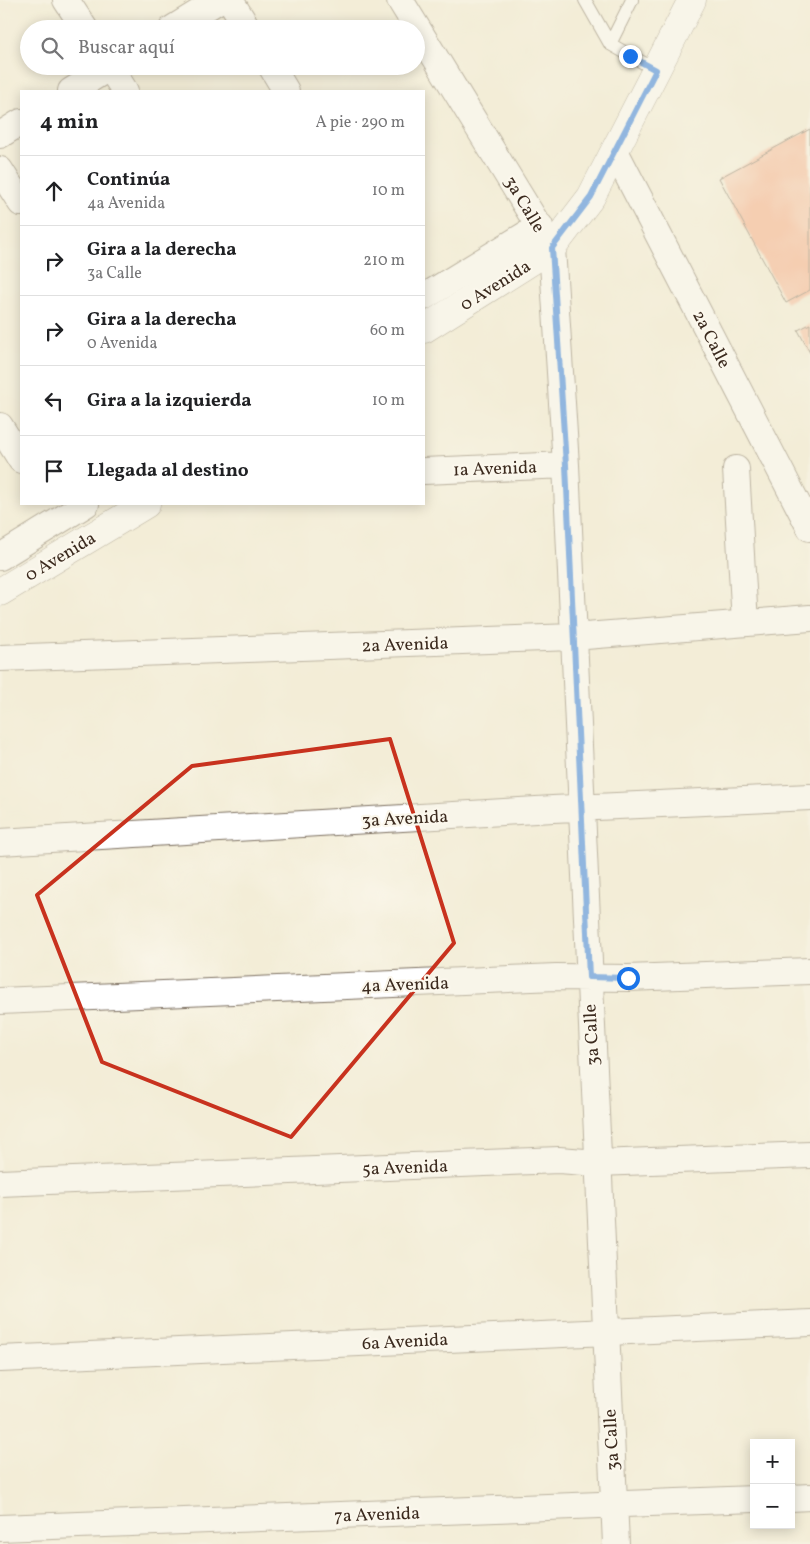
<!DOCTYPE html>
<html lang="es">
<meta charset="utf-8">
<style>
:root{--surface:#fff;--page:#f2f2f2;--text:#202124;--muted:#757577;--line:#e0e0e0}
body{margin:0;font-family:Vollkorn,serif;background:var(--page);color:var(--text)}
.controls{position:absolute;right:15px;bottom:15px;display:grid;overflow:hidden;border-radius:0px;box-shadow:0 2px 12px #0003}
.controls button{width:45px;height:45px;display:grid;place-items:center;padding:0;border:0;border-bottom:1px solid var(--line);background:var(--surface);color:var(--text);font:25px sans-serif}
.stop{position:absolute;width:15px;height:15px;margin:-11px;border:4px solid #1a73e8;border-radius:50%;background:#fff}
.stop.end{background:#1a73e8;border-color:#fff;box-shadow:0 1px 5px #0008}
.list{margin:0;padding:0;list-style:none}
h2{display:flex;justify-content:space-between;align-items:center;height:65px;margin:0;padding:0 20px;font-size:21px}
h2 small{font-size:16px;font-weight:400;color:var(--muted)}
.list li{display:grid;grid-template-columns:32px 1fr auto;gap:15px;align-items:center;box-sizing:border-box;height:70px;padding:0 20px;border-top:1px solid var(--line)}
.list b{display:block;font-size:19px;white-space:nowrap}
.list p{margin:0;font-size:16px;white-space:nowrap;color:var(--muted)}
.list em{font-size:16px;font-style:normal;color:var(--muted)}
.icon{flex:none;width:28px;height:28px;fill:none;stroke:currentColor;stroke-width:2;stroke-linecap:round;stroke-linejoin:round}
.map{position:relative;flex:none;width:810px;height:1544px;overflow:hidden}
.search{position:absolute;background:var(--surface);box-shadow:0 2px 12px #0003;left:20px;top:20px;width:405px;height:55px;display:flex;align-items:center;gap:12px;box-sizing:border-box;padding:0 18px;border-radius:28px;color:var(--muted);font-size:19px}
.panel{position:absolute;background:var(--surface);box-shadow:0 2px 12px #0003;left:20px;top:90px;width:405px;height:415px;border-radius:0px}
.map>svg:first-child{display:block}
.building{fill:#f8a884}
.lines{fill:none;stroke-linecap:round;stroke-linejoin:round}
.service-casing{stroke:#7b6e5f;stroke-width:14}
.minor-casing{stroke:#7b6e5f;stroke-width:28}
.tertiary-casing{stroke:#7b6e5f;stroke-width:29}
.service{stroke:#fff;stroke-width:12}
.minor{stroke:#fff;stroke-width:26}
.tertiary{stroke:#fff;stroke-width:28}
.route{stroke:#1a73e8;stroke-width:6}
.marked{fill:none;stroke:#c8321e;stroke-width:4;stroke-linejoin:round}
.labels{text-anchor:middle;stroke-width:4.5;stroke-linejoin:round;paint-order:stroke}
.street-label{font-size:18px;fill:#3b2a1e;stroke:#fbf7ec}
</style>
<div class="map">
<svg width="810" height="1544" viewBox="0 0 810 1544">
<rect width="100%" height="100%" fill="#fbf7ec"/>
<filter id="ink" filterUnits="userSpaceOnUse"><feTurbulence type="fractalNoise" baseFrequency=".02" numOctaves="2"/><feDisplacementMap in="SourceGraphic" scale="10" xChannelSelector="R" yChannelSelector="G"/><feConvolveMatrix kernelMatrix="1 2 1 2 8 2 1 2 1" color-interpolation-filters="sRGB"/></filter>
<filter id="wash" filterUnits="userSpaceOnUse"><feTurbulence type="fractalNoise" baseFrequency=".0096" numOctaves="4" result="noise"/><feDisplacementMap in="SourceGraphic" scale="20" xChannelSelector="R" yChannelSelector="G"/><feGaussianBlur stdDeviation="1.12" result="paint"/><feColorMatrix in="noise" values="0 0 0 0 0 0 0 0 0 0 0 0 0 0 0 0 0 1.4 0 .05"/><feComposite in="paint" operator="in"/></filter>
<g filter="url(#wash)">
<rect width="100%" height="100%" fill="#f3edd7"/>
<g id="blocks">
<!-- building -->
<path class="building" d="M810,129V290L786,303L719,178Z
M810,324V353L798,330Z"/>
</g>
</g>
<g filter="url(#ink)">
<use href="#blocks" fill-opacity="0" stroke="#7b6e5f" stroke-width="1"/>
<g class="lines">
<defs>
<path id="service" d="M585,0L610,44L656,70
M610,44L632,0"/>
<path id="minor" d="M66,0L85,29
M230,0L248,29
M400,0L552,248L566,465L616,1544
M172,29L219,0
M109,66L125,91
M271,66L286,91
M71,91L112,66
M0,135L21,122
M615,151L810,528
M0,170L21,203
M424,297L540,226
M0,426L21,460
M736,469L745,623
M424,471L566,465
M0,557L86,504
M0,658L573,637L810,618
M0,842L553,809L810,797
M0,1001L556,977L628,978L810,971
M0,1183L559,1160L598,1163L810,1155
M0,1359L810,1323
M791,1498L810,1497
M0,1528L754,1499"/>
<path id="tertiary" d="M424,329L552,248L591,197L692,0
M0,592L146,504"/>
</defs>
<!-- service casing -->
<use href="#service" class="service-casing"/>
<!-- minor casing -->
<use href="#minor" class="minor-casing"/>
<!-- tertiary casing -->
<use href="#tertiary" class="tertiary-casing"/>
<!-- service -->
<use href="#service" class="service"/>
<!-- minor -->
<use href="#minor" class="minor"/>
<!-- tertiary -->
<use href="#tertiary" class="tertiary"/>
</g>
</g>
<g class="lines" filter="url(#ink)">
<!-- route -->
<path class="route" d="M628,978L589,977L566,465L552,248L591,197L656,70L630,56"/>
</g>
<!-- marked area -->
<path d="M0 0H810V1544H0ZM390,739L454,943L291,1137L102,1062L37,895L192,766Z" fill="#f3edd7" fill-opacity=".55" fill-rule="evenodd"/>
<path class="marked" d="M390,739L454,943L291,1137L102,1062L37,895L192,766Z"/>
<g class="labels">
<!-- street labels -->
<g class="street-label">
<text transform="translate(525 204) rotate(59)" y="6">3a Calle</text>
<text transform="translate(495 285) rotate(-32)" y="6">0 Avenida</text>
<text transform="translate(712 339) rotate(63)" y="6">2a Calle</text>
<text transform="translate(495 468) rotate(-2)" y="6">1a Avenida</text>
<text transform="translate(60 556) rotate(-31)" y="6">0 Avenida</text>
<text transform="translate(405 644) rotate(-2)" y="6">2a Avenida</text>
<text transform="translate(405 818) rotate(-3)" y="6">3a Avenida</text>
<text transform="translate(405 984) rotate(-2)" y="6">4a Avenida</text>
<text transform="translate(591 1035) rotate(-93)" y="6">3a Calle</text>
<text transform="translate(405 1167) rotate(-2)" y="6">5a Avenida</text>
<text transform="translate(405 1341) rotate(-3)" y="6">6a Avenida</text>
<text transform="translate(611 1440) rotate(-93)" y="6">3a Calle</text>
<text transform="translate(377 1514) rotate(-2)" y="6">7a Avenida</text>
</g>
</g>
</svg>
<div class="controls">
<button>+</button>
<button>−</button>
</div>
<div class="stop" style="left:628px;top:978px"></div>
<div class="stop end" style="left:630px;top:56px"></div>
<div class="search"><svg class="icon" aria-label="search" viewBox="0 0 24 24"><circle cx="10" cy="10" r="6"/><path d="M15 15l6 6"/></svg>Buscar aquí</div>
<section class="panel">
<h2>4 min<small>A pie · 290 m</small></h2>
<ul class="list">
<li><svg class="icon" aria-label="ahead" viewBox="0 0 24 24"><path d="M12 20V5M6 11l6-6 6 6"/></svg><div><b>Continúa</b><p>4a Avenida</p></div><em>10 m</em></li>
<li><svg class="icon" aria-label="right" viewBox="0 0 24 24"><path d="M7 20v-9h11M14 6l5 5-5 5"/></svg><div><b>Gira a la derecha</b><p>3a Calle</p></div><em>210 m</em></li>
<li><svg class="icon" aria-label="right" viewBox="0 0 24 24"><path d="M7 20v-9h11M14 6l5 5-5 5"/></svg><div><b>Gira a la derecha</b><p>0 Avenida</p></div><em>60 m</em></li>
<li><svg class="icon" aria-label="left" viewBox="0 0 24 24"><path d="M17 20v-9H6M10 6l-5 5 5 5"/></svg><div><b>Gira a la izquierda</b></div><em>10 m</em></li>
<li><svg class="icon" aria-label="arrive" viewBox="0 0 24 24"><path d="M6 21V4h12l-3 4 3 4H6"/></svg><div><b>Llegada al destino</b></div></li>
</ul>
</section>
</div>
